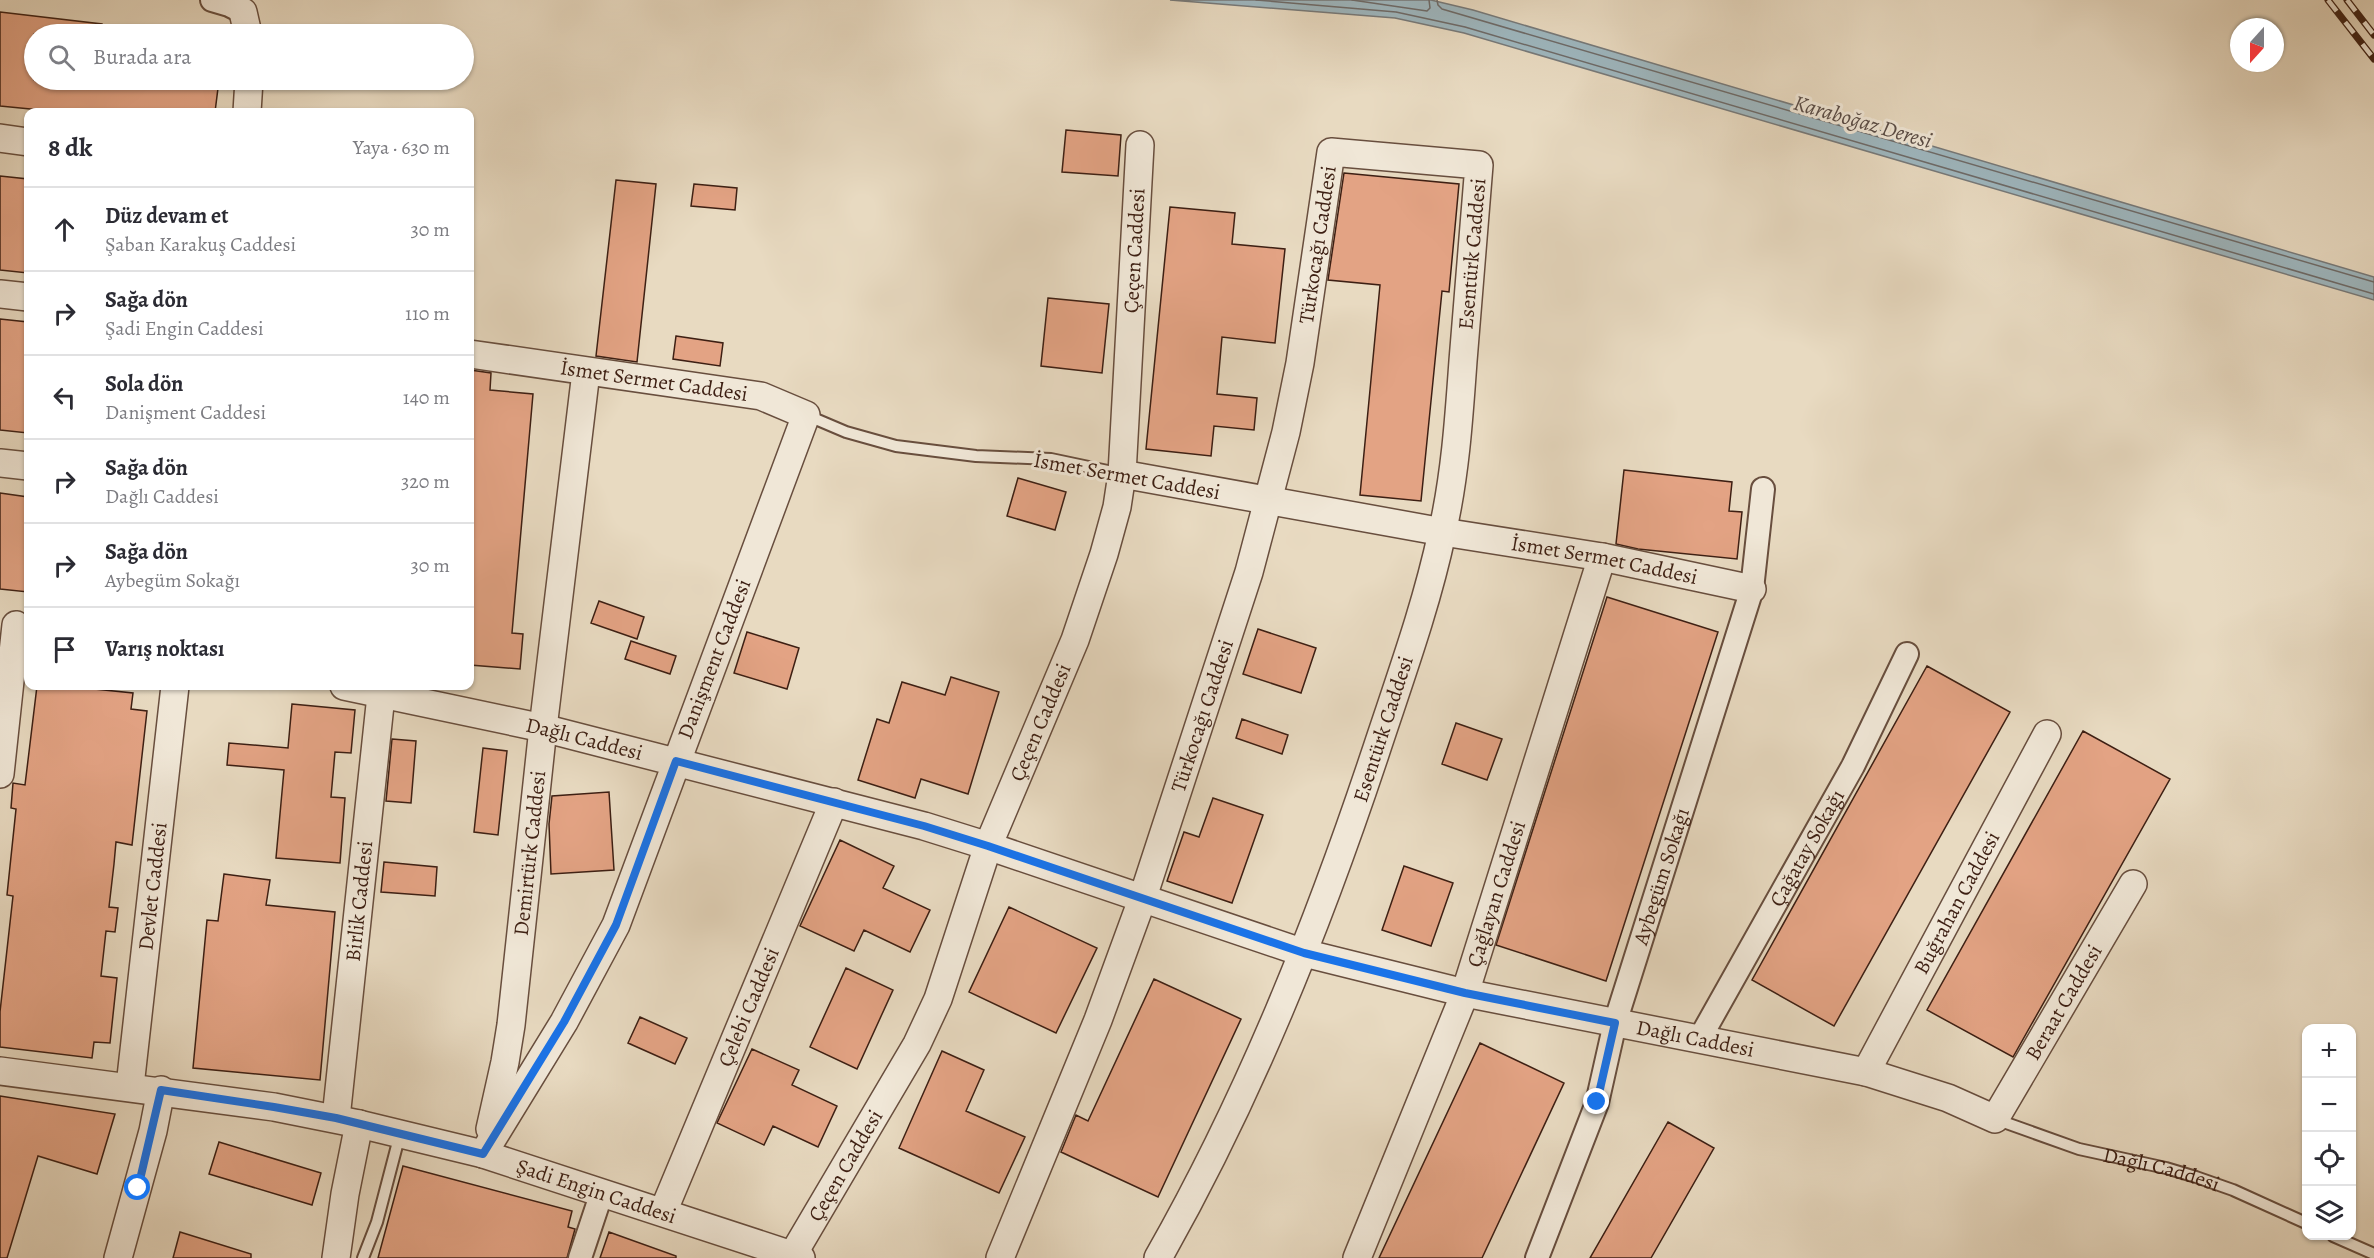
<!DOCTYPE html>
<html lang="tr">
<meta charset="utf-8">
<style>
:root{--surface:#fff;--page:#f2f2f3;--text:#2b2b33;--muted:#7c7c81;--line:#e1e1e2}
body{margin:0;font-family:Alegreya,serif;background:var(--page);color:var(--text)}
.controls{position:absolute;right:18px;bottom:18px;display:grid;overflow:hidden;border-radius:12px;box-shadow:0 2px 4px #0004}
.controls button{width:54px;height:54px;display:grid;place-items:center;padding:0;border:0;border-bottom:2px solid var(--line);background:var(--surface);color:var(--text);font:30px sans-serif}
.compass{position:absolute;left:2230px;top:18px;width:54px;height:54px;border-radius:50%;background:var(--surface);box-shadow:0 2px 4px #0004;rotate:201deg}
.stop{position:absolute;width:18px;height:18px;margin:-14px;border:4px solid #1a73e8;border-radius:50%;background:#fff}
.stop.end{background:#1a73e8;border-color:#fff;box-shadow:0 2px 6px #0008}
.list{margin:0;padding:0;list-style:none}
h2{display:flex;justify-content:space-between;align-items:center;height:78px;margin:0;padding:0 24px;font-size:26px}
h2 small{font-size:20px;font-weight:400;color:var(--muted)}
.list li{display:grid;grid-template-columns:39px 1fr auto;gap:18px;align-items:center;box-sizing:border-box;height:84px;padding:0 24px;border-top:2px solid var(--line)}
.list b{display:block;font-size:22px;white-space:nowrap}
.list p{margin:0;font-size:20px;white-space:nowrap;color:var(--muted)}
.list em{font-size:20px;font-style:normal;color:var(--muted)}
.icon{flex:none;width:33px;height:33px;fill:none;stroke:currentColor;stroke-width:2;stroke-linecap:round;stroke-linejoin:round}
.map{position:relative;flex:none;width:2374px;height:1258px;overflow:hidden}
.search{position:absolute;background:var(--surface);box-shadow:0 2px 4px #0004;left:24px;top:24px;width:450px;height:66px;display:flex;align-items:center;gap:15px;box-sizing:border-box;padding:0 21px;border-radius:33px;color:var(--muted);font-size:22px}
.panel{position:absolute;background:var(--surface);box-shadow:0 2px 4px #0004;left:24px;top:108px;width:450px;height:582px;border-radius:12px}
.map>svg:first-child{display:block}
.water{fill:#9eb7bf;stroke:#777a7a;stroke-width:1.5}
.lines{fill:none;stroke-linecap:round;stroke-linejoin:round}
.shore{stroke:#6e6b69;stroke-width:1.5}
.building{fill:#e3a384;stroke:#3d1f13;stroke-width:1.5}
.service-casing{stroke:#684e3e;stroke-width:14}
.minor-casing{stroke:#684e3e;stroke-width:26}
.tertiary-casing{stroke:#684e3e;stroke-width:30}
.service{stroke:#f0e7d7;stroke-width:10}
.minor{stroke:#f0e7d7;stroke-width:22}
.tertiary{stroke:#f0e7d7;stroke-width:27}
.rail-casing{stroke:#3d1f13;stroke-width:7}
.rail{stroke:#f0e7d7;stroke-width:4.5;stroke-dasharray:14;stroke-linecap:butt}
.route{stroke:#1a73e8;stroke-width:8}
.labels{text-anchor:middle;stroke-width:6;stroke-linejoin:round;paint-order:stroke}
.street-label{font-size:21px;fill:#3d1f13;stroke:#f0e7d7}
.water-label{font-size:22px;font-style:italic;fill:#5a4d47;stroke:#f0e7d7}
</style>
<div class="map">
<svg width="2374" height="1258" viewBox="0 0 2374 1258">
<rect width="100%" height="100%" fill="#e8dac1"/>
<filter id="stains"><feTurbulence type="fractalNoise" baseFrequency=".00333" numOctaves="4"/><feColorMatrix values="0 0 0 0 .2 0 0 0 0 .09 0 0 0 0 .02 0 0 0 .5 -.17"/></filter>
<radialGradient id="worn" r=".72"><stop offset=".6" stop-color="#630" stop-opacity="0"/><stop offset="1" stop-color="#630" stop-opacity=".3"/></radialGradient>
<!-- water -->
<path class="water" d="M1170,0H1431L1473,10L2374,277V300L1464,33L1395,18Z"/>
<g class="lines">
<!-- shore -->
<path class="shore" d="M1256,0L1396,12L1465,27L2374,294
M1352,0L1427,11L1430,8L1429,0
M1437,0L1438,5L1442,9L2374,282"/>
</g>
<!-- building -->
<path class="building" d="M0,12L102,24V34H34V80H219L215,112H61L0,106Z
M1066,130L1121,135L1118,176L1062,172Z
M1344,173L1459,184L1449,292L1442,291L1421,501L1360,495L1380,285L1328,280Z
M0,176L28,179V273L0,270Z
M616,180L656,184L637,362L596,356Z
M694,184L737,188L735,210L691,206Z
M1170,207L1235,213L1232,244L1285,249L1275,343L1222,337L1217,394L1257,398L1254,430L1214,426L1211,456L1146,449Z
M1048,298L1109,304L1102,373L1041,366Z
M0,319L28,322V433L0,430Z
M676,336L723,343L720,366L673,359Z
M470,370L491,373L490,390L533,394L512,633L523,634L520,669L470,665Z
M1624,470L1732,482L1729,511L1742,512L1737,559L1638,549L1616,544Z
M1018,478L1066,492L1055,530L1007,516Z
M0,493L28,497V592L0,589Z
M1607,597L1718,632L1606,981L1496,945Z
M599,601L644,617L637,639L591,623Z
M1258,629L1316,648L1301,693L1243,674Z
M747,632L799,648L787,689L734,673Z
M631,641L676,656L670,674L625,659Z
M1927,666L2010,712L1834,1026L1752,980Z
M951,677L999,692L968,794L921,779L915,798L858,780L877,719L889,723L902,682L945,695Z
M37,686H65L133,693L131,709L147,711L132,845L116,842L114,864L109,907L118,908L115,932L106,931L101,976L117,978L110,1043L94,1042L92,1058L0,1047V1012L13,896L7,895L16,809L11,808L13,783L25,785Z
M292,704L355,710L351,753L335,752L331,797L345,798L340,863L276,858L284,770L227,765L229,743L288,748Z
M1242,719L1288,735L1282,754L1236,738Z
M1456,723L1502,739L1487,780L1442,764Z
M2083,731L2170,779L2013,1057L1927,1010Z
M392,739L416,741L411,803L386,801Z
M483,748L507,751L498,835L474,832Z
M609,792L614,870L551,874L549,824L552,796Z
M1213,798L1263,815L1232,903L1167,881L1184,832L1199,837Z
M840,840L894,866L883,888L930,910L910,952L864,930L854,951L800,926Z
M384,862L437,867L435,896L381,892Z
M1404,866L1453,883L1431,946L1382,930Z
M224,874L270,880L266,905L335,912L320,1080L193,1068L207,920L218,921Z
M1009,907L1097,948L1056,1033L969,992Z
M846,968L893,990L857,1069L810,1047Z
M1154,979L1241,1019L1158,1197L1061,1152L1076,1115L1088,1121Z
M640,1017L687,1038L675,1064L628,1043Z
M1480,1043L1564,1083L1482,1258H1379Z
M752,1049L799,1070L792,1085L837,1106L818,1147L773,1126L764,1145L717,1123Z
M942,1051L984,1070L966,1111L1025,1137L999,1193L899,1148Z
M0,1096L115,1114L97,1174L38,1156L7,1258H0Z
M1668,1122L1714,1148L1651,1258H1590Z
M219,1142L321,1173L312,1205L209,1174Z
M403,1166L572,1211L568,1227L575,1229L567,1258H378Z
M180,1232L251,1254V1258H173Z
M609,1232L676,1256V1258H600Z"/>
<g class="lines">
<defs>
<g id="service">
<path d="M806,415L846,432L896,446L976,456L1051,459L1122,474"/>
<path id="s1" d="M1995,1119L2079,1149L2166,1168L2196,1177L2233,1190L2306,1223"/>
<path d="M2333,1236L2374,1254"/>
<path d="M363,1258L377,1222L400,1134"/>
</g>
<g id="minor">
<path d="M212,0L229,5L243,12"/>
<path id="s2" d="M1700,1038L1853,766L1907,654"/>
<path d="M580,1258L602,1192"/>
<path id="s3" d="M1537,1258L1597,1103L1615,1023L1752,589L1763,489"/>
</g>
<g id="tertiary">
<path d="M243,12L248,34"/>
<path d="M247,112L249,80"/>
<path d="M0,138L28,142"/>
<path d="M0,294L28,297"/>
<path id="s4" d="M470,354L761,396L806,415L616,925L564,1022L483,1154"/>
<path d="M0,463L28,466"/>
<path id="s5" d="M1122,474L1443,532L1602,557L1752,589"/>
<path id="s6" d="M344,686L543,728L924,826L988,846L1304,953L1465,993L1866,1072L1948,1098L1995,1119L2133,884"/>
<path d="M0,774L16,625"/>
<path id="s7" d="M0,1071L274,1107L359,1124L483,1154L801,1258"/>
<path id="s8" d="M1866,1072L2047,734"/>
<path id="s9" d="M130,1086L175,686"/>
<path id="s10" d="M336,1118L382,686"/>
<path id="s11" d="M490,1129L505,1062L511,1025L543,728L586,372"/>
<path id="s12" d="M663,1212L834,802"/>
<path id="s13" d="M792,1256L917,1044L938,999L988,846L1075,640L1104,554L1117,507L1122,474L1140,145"/>
<path d="M118,1258L153,1131L161,1090"/>
<path d="M336,1258L345,1194L359,1124"/>
<path id="s14" d="M1000,1258L1098,1020L1142,900L1249,572L1286,432L1300,363L1331,152L1479,165C1474,230 1469,295 1463,361C1459,418 1455,477 1442,533C1426,608 1399,681 1375,754C1317,928 1249,1098 1158,1258"/>
<path id="s15" d="M1357,1258L1465,993L1602,557"/>
</g>
</defs>
<!-- service casing -->
<use href="#service" class="service-casing"/>
<!-- minor casing -->
<use href="#minor" class="minor-casing"/>
<!-- tertiary casing -->
<use href="#tertiary" class="tertiary-casing"/>
<!-- service -->
<use href="#service" class="service"/>
<!-- minor -->
<use href="#minor" class="minor"/>
<!-- tertiary -->
<use href="#tertiary" class="tertiary"/>
<defs>
<path id="rail" d="M2328,0L2374,59
M2347,0L2374,35"/>
</defs>
<!-- rail casing -->
<use href="#rail" class="rail-casing"/>
<!-- rail -->
<use href="#rail" class="rail"/>
</g>
<g class="lines">
<!-- route -->
<path class="route" d="M138,1188L161,1090L274,1107L336,1118L483,1154L564,1022L616,925L676,761L924,826L988,846L1304,953L1465,993L1615,1023L1597,1102"/>
</g>
<g class="labels">
<!-- street labels -->
<g class="street-label">
<text dy="7" stroke="none"><textPath href="#s14" startOffset="1065">Türkocağı Caddesi</textPath></text>
<text dy="7" stroke="none"><textPath href="#s13" startOffset="1077">Çeçen Caddesi</textPath></text>
<text transform="translate(1472 254) rotate(-85)" y="7">Esentürk Caddesi</text>
<text dy="7" stroke="none"><textPath href="#s4" startOffset="186">İsmet Sermet Caddesi</textPath></text>
<text transform="translate(1127 476) rotate(10)" y="7">İsmet Sermet Caddesi</text>
<text dy="7" stroke="none"><textPath href="#s5" startOffset="490">İsmet Sermet Caddesi</textPath></text>
<text transform="translate(714 659) rotate(-69)" y="7">Danişment Caddesi</text>
<text dy="7" stroke="none"><textPath href="#s14" startOffset="579">Türkocağı Caddesi</textPath></text>
<text dy="7" stroke="none"><textPath href="#s13" startOffset="591">Çeçen Caddesi</textPath></text>
<text transform="translate(1383 729) rotate(-72)" y="7">Esentürk Caddesi</text>
<text dy="7" stroke="none"><textPath href="#s6" startOffset="246">Dağlı Caddesi</textPath></text>
<text dy="7" stroke="none"><textPath href="#s2" startOffset="218">Çağatay Sokağı</textPath></text>
<text dy="7" stroke="none"><textPath href="#s11" startOffset="279">Demirtürk Caddesi</textPath></text>
<text dy="7" stroke="none"><textPath href="#s3" startOffset="402">Aybegüm Sokağı</textPath></text>
<text dy="7" stroke="none"><textPath href="#s9" startOffset="201">Devlet Caddesi</textPath></text>
<text dy="7" stroke="none"><textPath href="#s15" startOffset="390">Çağlayan Caddesi</textPath></text>
<text dy="7" stroke="none"><textPath href="#s10" startOffset="218">Birlik Caddesi</textPath></text>
<text dy="7" stroke="none"><textPath href="#s8" startOffset="192">Buğrahan Caddesi</textPath></text>
<text dy="7" stroke="none"><textPath href="#s6" startOffset="1845">Beraat Caddesi</textPath></text>
<text dy="7" stroke="none"><textPath href="#s12" startOffset="222">Çelebi Caddesi</textPath></text>
<text dy="7" stroke="none"><textPath href="#s6" startOffset="1398">Dağlı Caddesi</textPath></text>
<text dy="7" stroke="none"><textPath href="#s13" startOffset="105">Çeçen Caddesi</textPath></text>
<text dy="7" stroke="none"><textPath href="#s1" startOffset="174">Dağlı Caddesi</textPath></text>
<text dy="7" stroke="none"><textPath href="#s7" startOffset="610">Şadi Engin Caddesi</textPath></text>
</g>
<!-- water labels -->
<g class="water-label">
<text transform="translate(1863 121) rotate(16)" y="8">Karaboğaz Deresi</text>
</g>
</g>
<rect width="100%" height="100%" filter="url(#stains)"/>
<rect width="100%" height="100%" fill="url(#worn)"/>
</svg>
<div class="controls">
<button>+</button>
<button>−</button>
<button><svg class="icon" aria-label="locate" viewBox="0 0 24 24"><circle cx="12" cy="12" r="6"/><path d="M12 2v4M12 18v4M2 12h4M18 12h4"/></svg></button>
<button><svg class="icon" aria-label="layers" viewBox="0 0 24 24"><path d="M12 4l9 5-9 5-9-5zM3 14l9 5 9-5"/></svg></button>
</div>
<svg class="compass" viewBox="-18 -18 36 36"><path d="M0-13l5 13h-10z" fill="#e53935"/><path d="M0 13l5-13h-10z" fill="#7c7c81"/></svg>
<div class="stop" style="left:138px;top:1188px"></div>
<div class="stop end" style="left:1597px;top:1102px"></div>
<div class="search"><svg class="icon" aria-label="search" viewBox="0 0 24 24"><circle cx="10" cy="10" r="6"/><path d="M15 15l6 6"/></svg>Burada ara</div>
<section class="panel">
<h2>8 dk<small>Yaya · 630 m</small></h2>
<ul class="list">
<li><svg class="icon" aria-label="ahead" viewBox="0 0 24 24"><path d="M12 20V5M6 11l6-6 6 6"/></svg><div><b>Düz devam et</b><p>Şaban Karakuş Caddesi</p></div><em>30 m</em></li>
<li><svg class="icon" aria-label="right" viewBox="0 0 24 24"><path d="M7 20v-9h11M14 6l5 5-5 5"/></svg><div><b>Sağa dön</b><p>Şadi Engin Caddesi</p></div><em>110 m</em></li>
<li><svg class="icon" aria-label="left" viewBox="0 0 24 24"><path d="M17 20v-9H6M10 6l-5 5 5 5"/></svg><div><b>Sola dön</b><p>Danişment Caddesi</p></div><em>140 m</em></li>
<li><svg class="icon" aria-label="right" viewBox="0 0 24 24"><path d="M7 20v-9h11M14 6l5 5-5 5"/></svg><div><b>Sağa dön</b><p>Dağlı Caddesi</p></div><em>320 m</em></li>
<li><svg class="icon" aria-label="right" viewBox="0 0 24 24"><path d="M7 20v-9h11M14 6l5 5-5 5"/></svg><div><b>Sağa dön</b><p>Aybegüm Sokağı</p></div><em>30 m</em></li>
<li><svg class="icon" aria-label="arrive" viewBox="0 0 24 24"><path d="M6 21V4h12l-3 4 3 4H6"/></svg><div><b>Varış noktası</b></div></li>
</ul>
</section>
</div>
